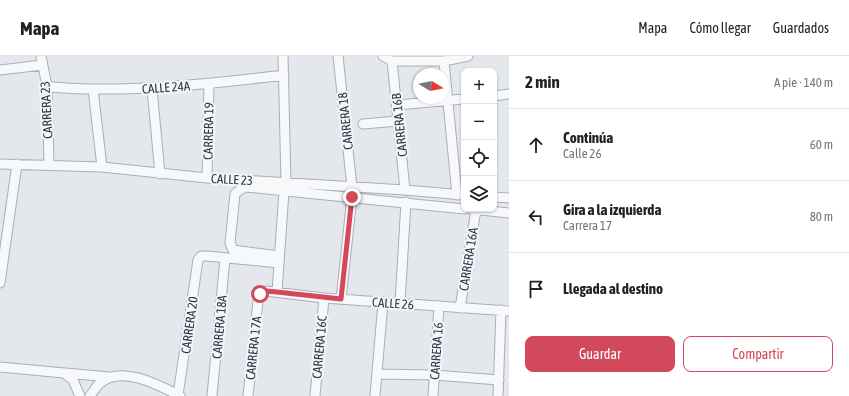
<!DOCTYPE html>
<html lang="es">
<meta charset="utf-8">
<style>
:root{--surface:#fff;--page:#f2f2f2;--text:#222;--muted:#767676;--line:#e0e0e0;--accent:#d1495b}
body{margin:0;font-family:"Asap Condensed",sans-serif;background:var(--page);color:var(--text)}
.controls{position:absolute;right:12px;top:12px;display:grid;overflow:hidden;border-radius:8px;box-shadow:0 1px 3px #0004}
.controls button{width:36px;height:36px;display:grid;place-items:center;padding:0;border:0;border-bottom:1px solid var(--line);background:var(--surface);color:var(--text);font:20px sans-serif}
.compass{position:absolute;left:413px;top:12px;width:36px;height:36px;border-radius:50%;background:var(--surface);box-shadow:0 1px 3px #0004;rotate:100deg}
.stop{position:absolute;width:12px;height:12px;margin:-9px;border:3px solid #d1495b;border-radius:50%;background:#fff}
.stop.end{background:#d1495b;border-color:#fff;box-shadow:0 1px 4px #0008}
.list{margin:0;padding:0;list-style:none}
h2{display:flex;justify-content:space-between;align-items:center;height:52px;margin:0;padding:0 16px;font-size:17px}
h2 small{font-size:13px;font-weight:400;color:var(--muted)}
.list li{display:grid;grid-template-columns:26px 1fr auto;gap:12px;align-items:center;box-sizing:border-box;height:72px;padding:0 16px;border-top:1px solid var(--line)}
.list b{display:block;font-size:15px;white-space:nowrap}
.list p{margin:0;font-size:13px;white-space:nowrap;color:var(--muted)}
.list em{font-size:13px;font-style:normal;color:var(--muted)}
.actions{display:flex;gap:8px;padding:12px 16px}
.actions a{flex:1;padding:9px 0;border:1px solid var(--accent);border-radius:8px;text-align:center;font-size:14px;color:var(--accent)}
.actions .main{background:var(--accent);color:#fff}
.icon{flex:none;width:22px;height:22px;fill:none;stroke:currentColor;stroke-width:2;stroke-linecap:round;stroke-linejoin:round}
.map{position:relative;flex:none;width:509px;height:340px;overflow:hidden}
header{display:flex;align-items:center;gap:24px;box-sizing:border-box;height:56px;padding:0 20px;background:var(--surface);border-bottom:1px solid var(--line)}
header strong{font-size:19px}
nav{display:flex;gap:22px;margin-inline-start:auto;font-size:14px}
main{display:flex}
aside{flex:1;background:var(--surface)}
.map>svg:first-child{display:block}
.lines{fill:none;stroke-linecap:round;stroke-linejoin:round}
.street-casing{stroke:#a9aeb7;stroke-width:11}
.street{stroke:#f7f8fa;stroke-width:9}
.route{stroke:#d1495b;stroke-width:5}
.labels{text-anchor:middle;stroke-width:4;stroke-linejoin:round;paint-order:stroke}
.street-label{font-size:13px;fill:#2b3445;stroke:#f4f6f9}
</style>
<header>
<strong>Mapa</strong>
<nav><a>Mapa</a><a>Cómo llegar</a><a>Guardados</a></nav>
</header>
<main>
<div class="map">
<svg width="509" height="340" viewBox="0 0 509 340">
<rect width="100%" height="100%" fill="#e4e7ec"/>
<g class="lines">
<defs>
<path id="street" d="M41,0L47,30L49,108
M283,0L286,127
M338,0L352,131
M383,0L392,5H444L468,0
M392,5L405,134
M444,5L457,139
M0,14L42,9
M47,30C70,34 93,33 117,33C173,32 228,26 284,19
M93,33L102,111
M152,33L160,118
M494,40L509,38
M397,49L464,43
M363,68L398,65
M0,108L102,111L207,122L405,134L464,139
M207,122L209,28
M494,141L509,142
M471,153L509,157
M279,200L233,194L230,187L235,138L241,133L246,131L464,153
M0,227L17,108
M277,236L284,135
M341,243L352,141
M400,247L406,146
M460,252L476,154
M0,311L64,317L73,324L80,340
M65,317L110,321
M377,318L434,319L499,324
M178,339L198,204L201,200H207L279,207
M90,340C93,336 96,331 99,328C120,308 159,329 180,340
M212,340L225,202
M248,340L258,245L260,238L266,235L324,242L509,255
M315,340L324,242
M375,340L383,246
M433,340L439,250
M498,340L501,254"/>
</defs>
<!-- street casing -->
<use href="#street" class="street-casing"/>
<!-- street -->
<use href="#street" class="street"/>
</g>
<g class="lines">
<!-- route -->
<path class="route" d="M260,238L266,235L277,236L341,243L352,141"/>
</g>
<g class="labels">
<!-- street labels -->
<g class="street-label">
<text transform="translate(166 31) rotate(-4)" y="5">CALLE 24A</text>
<text transform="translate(46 54) rotate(-93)" y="5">CARRERA 23</text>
<text transform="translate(345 65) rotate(-96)" y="5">CARRERA 18</text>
<text transform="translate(399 69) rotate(-96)" y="5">CARRERA 16B</text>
<text transform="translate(208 75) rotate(-89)" y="5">CARRERA 19</text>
<text transform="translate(232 123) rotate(3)" y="5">CALLE 23</text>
<text transform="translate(468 203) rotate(-81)" y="5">CARRERA 16A</text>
<text transform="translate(393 247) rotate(4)" y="5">CALLE 26</text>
<text transform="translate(189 269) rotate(-82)" y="5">CARRERA 20</text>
<text transform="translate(219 271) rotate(-85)" y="5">CARRERA 18A</text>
<text transform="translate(319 291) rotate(-85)" y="5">CARRERA 16C</text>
<text transform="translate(253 292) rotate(-84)" y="5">CARRERA 17A</text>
<text transform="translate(436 295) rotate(-86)" y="5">CARRERA 16</text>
</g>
</g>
</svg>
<div class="controls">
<button>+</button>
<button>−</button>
<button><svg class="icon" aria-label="locate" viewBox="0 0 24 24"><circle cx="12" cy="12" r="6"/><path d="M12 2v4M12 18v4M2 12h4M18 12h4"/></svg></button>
<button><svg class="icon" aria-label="layers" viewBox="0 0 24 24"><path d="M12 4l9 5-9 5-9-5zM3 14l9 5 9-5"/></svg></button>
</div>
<svg class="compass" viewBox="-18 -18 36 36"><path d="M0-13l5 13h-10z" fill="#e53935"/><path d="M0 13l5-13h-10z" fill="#767676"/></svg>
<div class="stop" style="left:260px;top:238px"></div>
<div class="stop end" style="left:352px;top:141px"></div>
</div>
<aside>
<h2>2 min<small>A pie · 140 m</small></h2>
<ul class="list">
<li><svg class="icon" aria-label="ahead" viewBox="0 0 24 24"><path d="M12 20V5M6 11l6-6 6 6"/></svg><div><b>Continúa</b><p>Calle 26</p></div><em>60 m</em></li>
<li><svg class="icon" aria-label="left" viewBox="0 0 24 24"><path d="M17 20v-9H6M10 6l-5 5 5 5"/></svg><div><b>Gira a la izquierda</b><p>Carrera 17</p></div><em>80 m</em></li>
<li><svg class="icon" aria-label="arrive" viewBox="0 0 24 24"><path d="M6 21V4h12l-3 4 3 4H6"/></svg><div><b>Llegada al destino</b></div></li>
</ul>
<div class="actions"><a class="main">Guardar</a><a>Compartir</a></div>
</aside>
</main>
